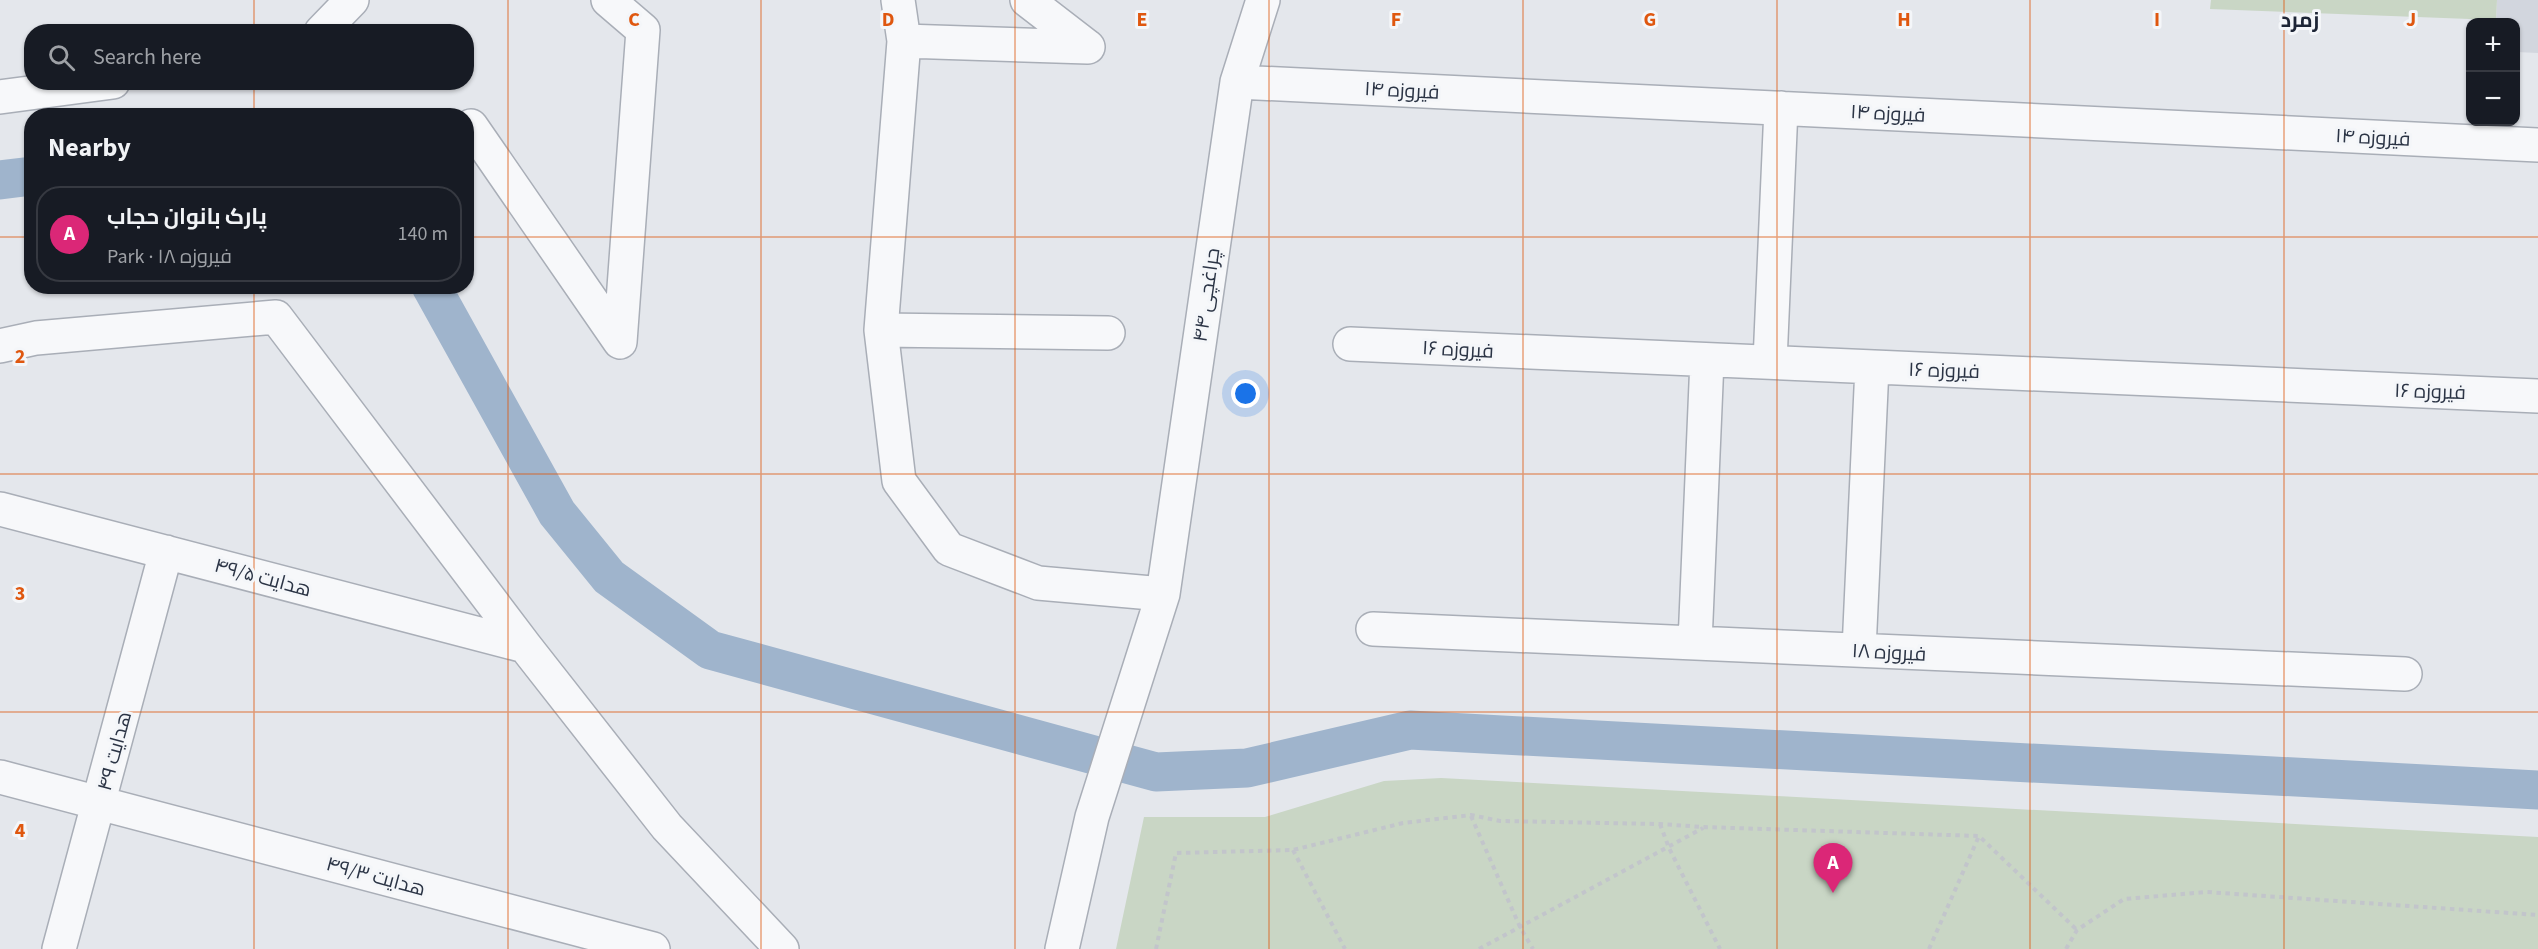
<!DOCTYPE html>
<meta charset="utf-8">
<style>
:root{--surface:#171b24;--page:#20242c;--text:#f1f3f6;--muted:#9ea1a6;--line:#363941;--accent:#db2777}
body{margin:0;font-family:"Source Sans 3",Cairo,sans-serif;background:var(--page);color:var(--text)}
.controls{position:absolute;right:18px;top:18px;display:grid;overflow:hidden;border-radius:12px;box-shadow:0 2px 4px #0004}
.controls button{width:54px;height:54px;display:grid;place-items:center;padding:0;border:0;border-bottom:2px solid var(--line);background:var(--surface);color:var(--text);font:30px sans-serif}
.you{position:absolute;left:1246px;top:394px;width:21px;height:21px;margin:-15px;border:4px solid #fff;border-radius:50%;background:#1a73e8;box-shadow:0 0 0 9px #1a73e833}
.badge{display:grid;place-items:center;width:39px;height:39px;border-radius:50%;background:var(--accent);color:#fff;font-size:20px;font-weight:700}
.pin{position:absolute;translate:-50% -50px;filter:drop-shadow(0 2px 3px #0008)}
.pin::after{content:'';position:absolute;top:32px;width:21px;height:18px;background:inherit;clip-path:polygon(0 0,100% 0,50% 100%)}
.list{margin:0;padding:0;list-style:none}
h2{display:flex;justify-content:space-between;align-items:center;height:78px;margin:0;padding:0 24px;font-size:26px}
h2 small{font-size:20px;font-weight:400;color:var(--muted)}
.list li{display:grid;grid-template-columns:39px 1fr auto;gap:18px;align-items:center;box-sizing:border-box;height:96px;margin:0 12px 12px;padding:0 12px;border:2px solid var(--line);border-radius:24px}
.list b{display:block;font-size:22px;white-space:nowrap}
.list p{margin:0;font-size:20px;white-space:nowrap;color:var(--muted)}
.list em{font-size:20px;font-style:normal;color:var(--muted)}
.icon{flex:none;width:33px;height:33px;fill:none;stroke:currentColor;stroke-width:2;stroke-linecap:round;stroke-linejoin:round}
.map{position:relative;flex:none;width:2538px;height:949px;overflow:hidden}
.search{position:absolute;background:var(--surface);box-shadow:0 2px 4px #0004;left:24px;top:24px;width:450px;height:66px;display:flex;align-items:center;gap:15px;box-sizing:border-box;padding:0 21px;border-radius:24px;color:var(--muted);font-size:22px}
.panel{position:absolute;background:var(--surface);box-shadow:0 2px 4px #0004;left:24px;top:108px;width:450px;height:186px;border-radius:24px}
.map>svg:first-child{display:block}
.built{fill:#d2d6de}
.green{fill:#c9d6c5}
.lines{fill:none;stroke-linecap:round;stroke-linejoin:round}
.canal{stroke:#9fb4cc;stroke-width:39}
.minor-casing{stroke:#a9aeb7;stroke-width:36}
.path{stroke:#c2c5cb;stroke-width:4;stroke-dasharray:4.5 4.5;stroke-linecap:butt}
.minor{stroke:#f7f8fa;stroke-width:33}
.grid{fill:none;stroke:#df570f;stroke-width:1.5;stroke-opacity:0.55}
.labels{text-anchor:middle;stroke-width:6;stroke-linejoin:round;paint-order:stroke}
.street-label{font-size:20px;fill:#2b3445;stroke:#f4f6f9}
.neighbourhood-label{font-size:21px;font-weight:bold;fill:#1d2536;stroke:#f4f6f9}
.grid-label{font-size:20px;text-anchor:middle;font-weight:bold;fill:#df570f;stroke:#f4f6f9;stroke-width:6;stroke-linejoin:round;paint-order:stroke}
</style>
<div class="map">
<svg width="2538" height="949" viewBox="0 0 2538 949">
<rect width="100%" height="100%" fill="#e4e7ec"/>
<!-- built -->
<path class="built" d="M2497,0H2538V53L2516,52V22H2496Z"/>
<!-- green -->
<path class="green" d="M2211,0H2497L2496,20L2210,9Z
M1441,778L2538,837V949H1116L1144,817H1265L1384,781Z"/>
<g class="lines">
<!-- canal -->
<path class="canal" d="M0,180L32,176
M431,286L557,513L609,577L710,650L1156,772L1247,768L1410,730L2538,790"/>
<defs>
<path id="minor" d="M898,0L904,41L881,330L899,481L949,549L1038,583L1163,594
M1027,0L1088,47
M321,32L352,0
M904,41L1088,47
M1237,82L2538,145
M0,97L113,82
M471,126L620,342L643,30L608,0
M881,330L1108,333
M1350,344L2538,396
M0,346L36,338L276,317L525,646L667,827L782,949
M1770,362L1781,108
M0,509L525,646
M1373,629L2405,674
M1695,643L1707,360
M1859,650L1872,367
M0,777L653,949
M59,949L166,552
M1062,949L1092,817L1163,594L1237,82L1263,0"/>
</defs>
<!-- minor casing -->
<use href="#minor" class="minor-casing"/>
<!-- path -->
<path class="path" d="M1471,816L1520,927L1533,949
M1660,824L1669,848L1720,949
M1293,850L1345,949
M1156,949L1176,853L1293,850L1403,823L1471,815L1500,821L1660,824L1703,827L1979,836L2077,930
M1479,949L1703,828
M1929,949L1979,836
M2066,949L2077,930L2124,899L2207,892L2538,915"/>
<!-- minor -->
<use href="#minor" class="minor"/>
</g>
<!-- grid -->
<path class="grid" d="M254,0V32M508,0V949M761,0V949M1015,0V949M1269,0V949M1523,0V949M1777,0V949M2030,0V949M2284,0V949M254,82V116M0,237H32M466,237H2538M254,286V949M0,474H2538M0,712H2538"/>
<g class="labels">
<!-- street labels -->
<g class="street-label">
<text transform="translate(1402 90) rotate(3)" y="7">فیروزه ۱۴</text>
<text transform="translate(1888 113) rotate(3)" y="7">فیروزه ۱۴</text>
<text transform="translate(2373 137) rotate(3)" y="7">فیروزه ۱۴</text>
<text transform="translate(1206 295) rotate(-82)" y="7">چراغچی ۴۴</text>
<text transform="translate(1458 349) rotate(3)" y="7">فیروزه ۱۶</text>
<text transform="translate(1944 370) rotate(2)" y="7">فیروزه ۱۶</text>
<text transform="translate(2430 391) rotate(2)" y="7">فیروزه ۱۶</text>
<text transform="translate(263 577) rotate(15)" y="7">هدایت ۴۹/۵</text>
<text transform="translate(1889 652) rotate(3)" y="7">فیروزه ۱۸</text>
<text transform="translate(114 751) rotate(-75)" y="7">هدایت ۴۹</text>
<text transform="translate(376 876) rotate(15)" y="7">هدایت ۴۹/۳</text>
</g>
<!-- neighbourhood labels -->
<g class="neighbourhood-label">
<text x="2300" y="27">زمرد</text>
</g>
</g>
<g class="grid-label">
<text x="634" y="26">C</text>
<text x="888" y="26">D</text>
<text x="1142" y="26">E</text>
<text x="1396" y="26">F</text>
<text x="1650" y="26">G</text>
<text x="1904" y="26">H</text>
<text x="2157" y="26">I</text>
<text x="2411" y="26">J</text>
<text x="20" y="363">2</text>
<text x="20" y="600">3</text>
<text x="20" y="837">4</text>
</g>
</svg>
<div class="controls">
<button>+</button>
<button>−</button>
</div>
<div class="you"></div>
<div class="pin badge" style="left:1833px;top:893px">A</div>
<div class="search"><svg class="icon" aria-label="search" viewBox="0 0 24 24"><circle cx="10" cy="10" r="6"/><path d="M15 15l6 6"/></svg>Search here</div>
<section class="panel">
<h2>Nearby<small></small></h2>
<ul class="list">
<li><span class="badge">A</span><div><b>پارک بانوان حجاب</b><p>Park · فیروزه ۱۸</p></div><em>140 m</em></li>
</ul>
</section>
</div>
